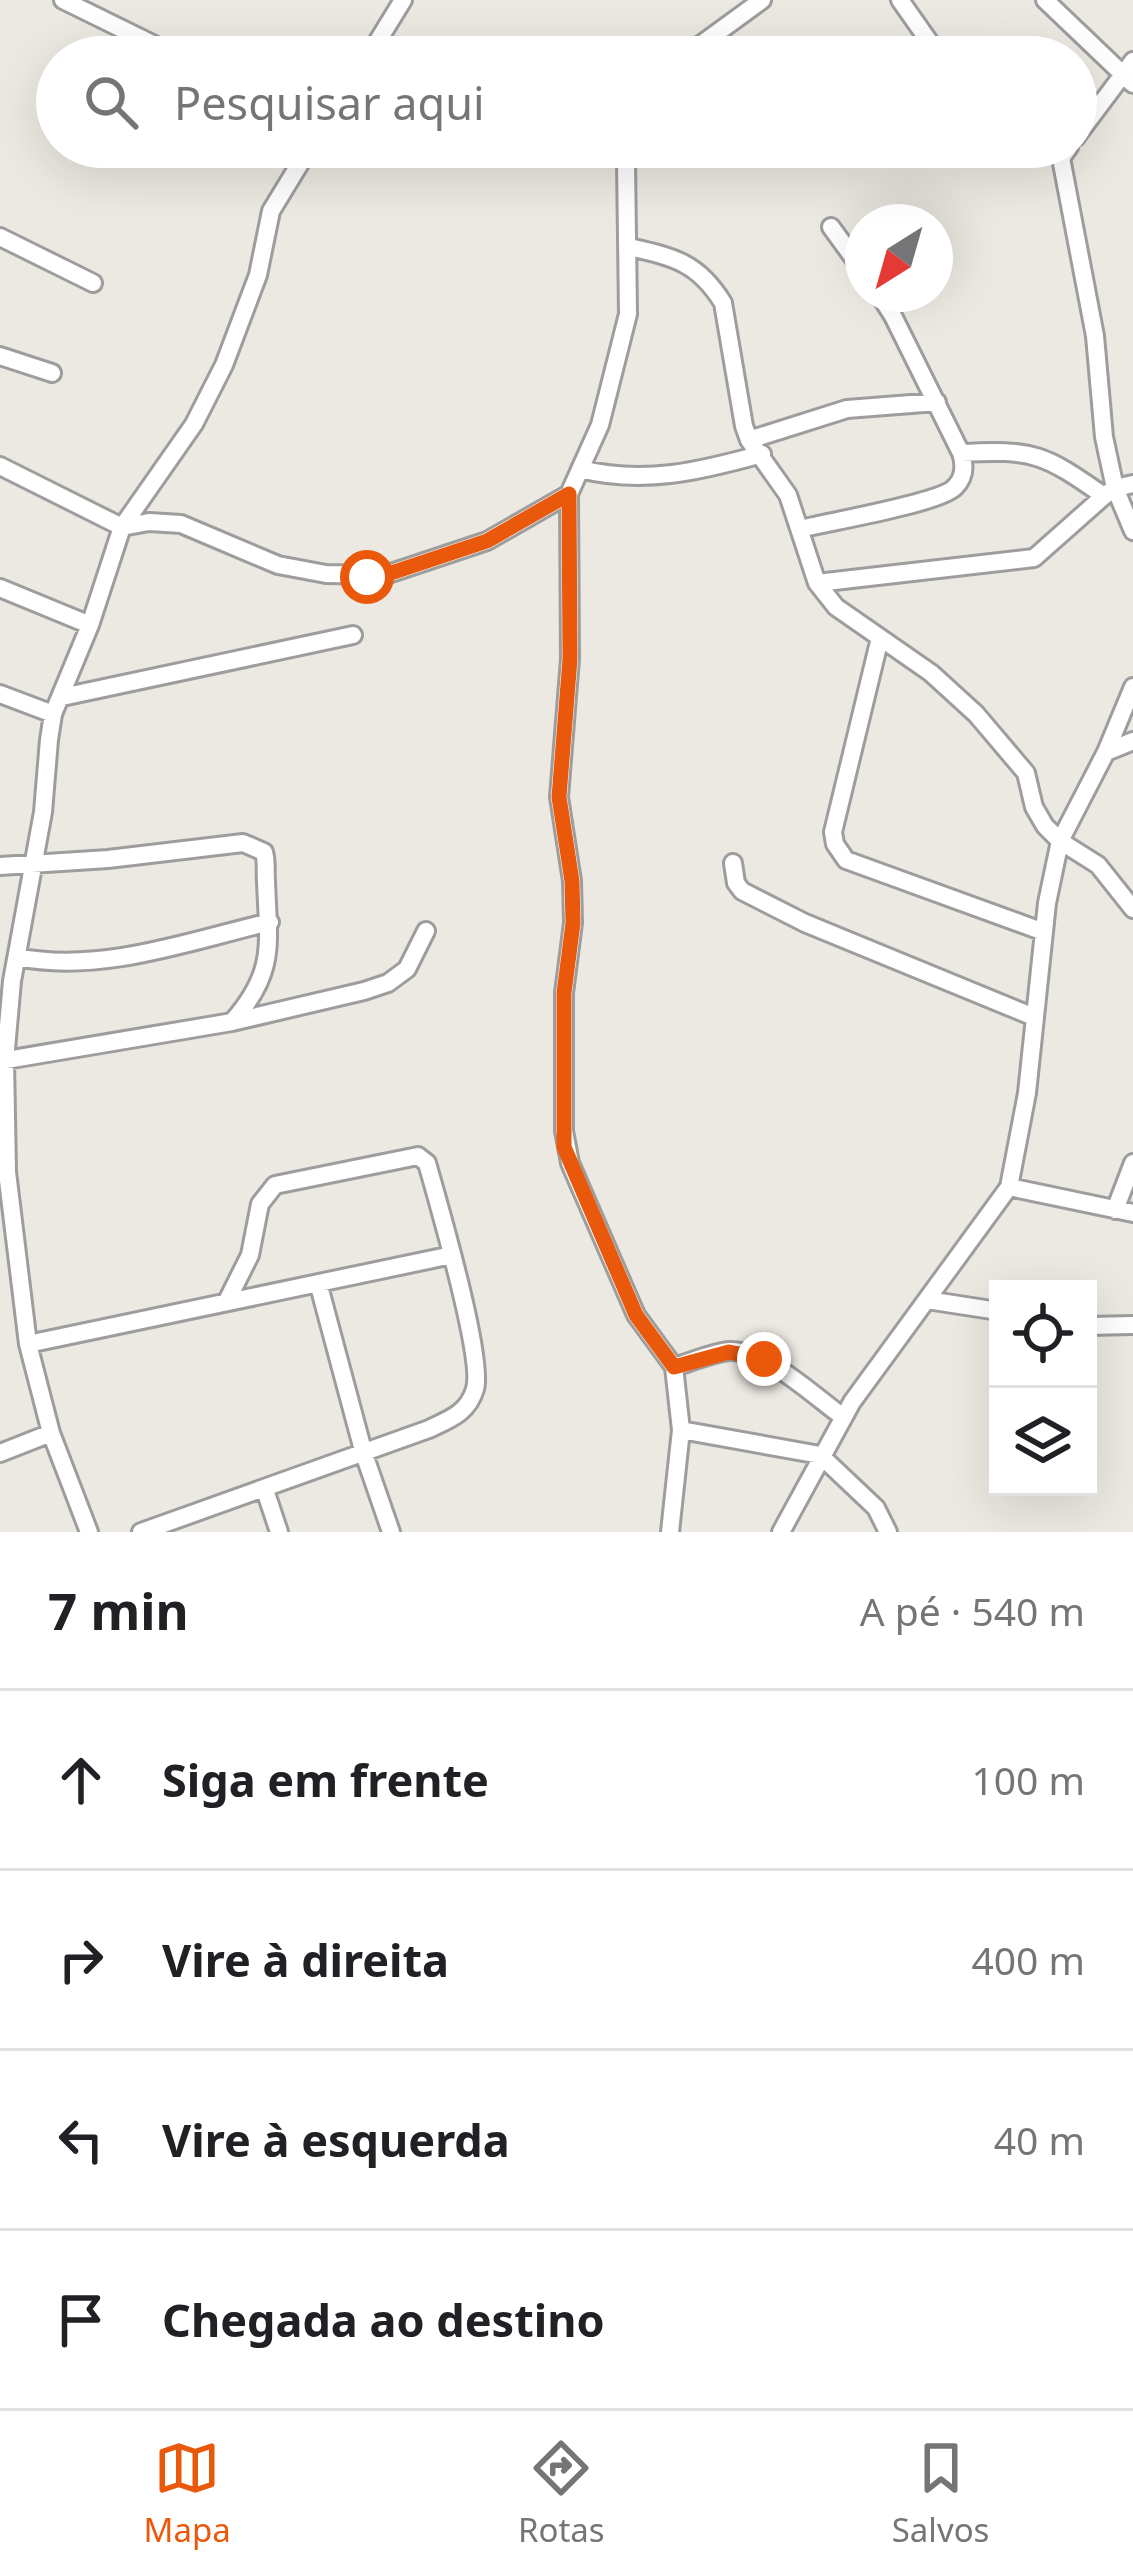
<!DOCTYPE html>
<html lang="pt">
<meta charset="utf-8">
<style>
:root{--surface:#fff;--page:#f6f6f6;--text:#202124;--muted:#757577;--line:#e0e0e0;--accent:#ea580c}
body{margin:0;font-family:"Noto Sans",sans-serif;background:var(--page);color:var(--text)}
.controls{position:absolute;right:36px;bottom:36px;display:grid;overflow:hidden;border-radius:0px;box-shadow:0 12px 48px #0002}
.controls button{width:108px;height:108px;display:grid;place-items:center;padding:0;border:0;border-bottom:3px solid var(--line);background:var(--surface);color:var(--text);font:60px sans-serif}
.compass{position:absolute;left:845px;top:204px;width:108px;height:108px;border-radius:50%;background:var(--surface);box-shadow:0 12px 48px #0002;rotate:217deg}
.stop{position:absolute;width:36px;height:36px;margin:-27px;border:9px solid #ea580c;border-radius:50%;background:#fff}
.stop.end{background:#ea580c;border-color:#fff;box-shadow:0 3px 12px #0008}
.list{margin:0;padding:0;list-style:none}
h2{display:flex;justify-content:space-between;align-items:center;height:156px;margin:0;padding:0 48px;font-size:51px}
h2 small{font-size:39px;font-weight:400;color:var(--muted)}
.list li{display:grid;grid-template-columns:78px 1fr auto;gap:36px;align-items:center;box-sizing:border-box;height:180px;padding:0 48px;border-top:3px solid var(--line)}
.list b{display:block;font-size:45px;white-space:nowrap}
.list em{font-size:39px;font-style:normal;color:var(--muted)}
.icon{flex:none;width:66px;height:66px;fill:none;stroke:currentColor;stroke-width:2;stroke-linecap:round;stroke-linejoin:round}
.map{position:relative;flex:none;width:1133px;height:1532px;overflow:hidden}
.search{position:absolute;background:var(--surface);box-shadow:0 12px 48px #0002;left:36px;right:36px;top:36px;height:132px;display:flex;align-items:center;gap:30px;box-sizing:border-box;padding:0 42px;border-radius:66px;color:var(--muted);font-size:45px}
.sheet{height:876px;background:var(--surface)}
nav{display:flex;justify-content:space-around;align-items:center;box-sizing:border-box;height:168px;border-top:3px solid var(--line);background:var(--surface);font-size:33px;color:var(--muted)}
nav a{display:grid;justify-items:center;gap:6px}
nav .on{color:var(--accent)}
.map>svg:first-child{display:block}
.lines{fill:none;stroke-linecap:round;stroke-linejoin:round}
.minor-casing{stroke:#9d9d9d;stroke-width:22}
.minor{stroke:#fff;stroke-width:16}
.route{stroke:#ea580c;stroke-width:15}
</style>
<div class="map">
<svg width="1133" height="1532" viewBox="0 0 1133 1532">
<rect width="100%" height="100%" fill="#ece9e2"/>
<g class="lines">
<defs>
<path id="minor" d="M63,0L179,57
M900,0L940,57
M1045,0L1133,84
M368,57L403,0
M684,57L762,0
M1076,137L1133,61
M630,147L626,161L628,314L600,425L569,494L570,659L559,797L572,881L573,923L564,993V1131L570,1163L636,1315L674,1367L681,1430L670,1532
M1044,147L1061,158
M1069,147L1061,158L1095,336L1104,437L1115,488L1133,531
M831,227L863,271
M0,237L93,283
M629,247C673,257 698,262 723,303L744,426L749,440L788,495L817,583L836,607L931,673L976,714L1026,773L1034,807L1045,826L1060,841L1098,865L1133,909
M0,356L52,373
M749,440L847,409L937,402
M961,453C1034,449 1044,454 1104,496
M0,466L122,527L149,522L181,524L278,565L326,574L385,575L487,541L569,494
M580,469C644,485 701,471 762,454
M800,529C827,522 941,503 955,487C965,477 965,465 961,453L893,316L879,294
M817,583L1034,558L1104,496L1115,488L1133,484
M0,588L90,625
M880,638L833,832L835,844L846,860L1044,932
M0,694L53,714
M62,697L353,635
M1106,752L1133,741
M733,863L736,883L742,891L805,923L1034,1017
M0,866L108,859L243,843L264,852C267,863 265,870 266,881C268,943 277,971 232,1022
M17,957C101,974 189,941 270,922
M0,1061L232,1022L364,991L388,983L407,969L426,931
M1009,1187L1133,1213
M1115,1210L1133,1163
M319,1286L364,1454L391,1532
M927,1300L998,1311
M1088,1326L1133,1325
M28,1344L452,1255
M674,1367C691,1362 711,1353 729,1351C765,1349 814,1396 843,1417
M681,1430L820,1455L876,1508L888,1532
M0,1453L51,1433
M265,1490L279,1532
M89,1532L51,1433L28,1344L7,1172L5,1060L12,981L43,812L49,740L53,714L90,625L122,527L194,424L224,365L258,275L271,211L310,147
M141,1532L429,1429C450,1419 468,1413 475,1389C484,1359 438,1202 427,1163L418,1156L275,1185L260,1204L250,1255L227,1301
M781,1532L852,1402L1009,1187L1027,1093L1047,903L1060,841L1106,752L1133,687"/>
</defs>
<!-- minor casing -->
<use href="#minor" class="minor-casing"/>
<!-- minor -->
<use href="#minor" class="minor"/>
</g>
<g class="lines">
<!-- route -->
<path class="route" d="M367,577L385,575L487,541L569,494L570,659L559,797L572,881L573,923L564,993V1147L636,1315L674,1367L729,1352L764,1359"/>
</g>
</svg>
<div class="controls">
<button><svg class="icon" aria-label="locate" viewBox="0 0 24 24"><circle cx="12" cy="12" r="6"/><path d="M12 2v4M12 18v4M2 12h4M18 12h4"/></svg></button>
<button><svg class="icon" aria-label="layers" viewBox="0 0 24 24"><path d="M12 4l9 5-9 5-9-5zM3 14l9 5 9-5"/></svg></button>
</div>
<svg class="compass" viewBox="-18 -18 36 36"><path d="M0-13l5 13h-10z" fill="#e53935"/><path d="M0 13l5-13h-10z" fill="#757577"/></svg>
<div class="stop" style="left:367px;top:577px"></div>
<div class="stop end" style="left:764px;top:1359px"></div>
<div class="search"><svg class="icon" aria-label="search" viewBox="0 0 24 24"><circle cx="10" cy="10" r="6"/><path d="M15 15l6 6"/></svg>Pesquisar aqui</div>
</div>
<section class="sheet">
<h2>7 min<small>A pé · 540 m</small></h2>
<ul class="list">
<li><svg class="icon" aria-label="ahead" viewBox="0 0 24 24"><path d="M12 20V5M6 11l6-6 6 6"/></svg><div><b>Siga em frente</b></div><em>100 m</em></li>
<li><svg class="icon" aria-label="right" viewBox="0 0 24 24"><path d="M7 20v-9h11M14 6l5 5-5 5"/></svg><div><b>Vire à direita</b></div><em>400 m</em></li>
<li><svg class="icon" aria-label="left" viewBox="0 0 24 24"><path d="M17 20v-9H6M10 6l-5 5 5 5"/></svg><div><b>Vire à esquerda</b></div><em>40 m</em></li>
<li><svg class="icon" aria-label="arrive" viewBox="0 0 24 24"><path d="M6 21V4h12l-3 4 3 4H6"/></svg><div><b>Chegada ao destino</b></div></li>
</ul>
</section>
<nav>
<a class="on"><svg class="icon" aria-label="map" viewBox="0 0 24 24"><path d="M3 6l6-2 6 2 6-2v14l-6 2-6-2-6 2zM9 4v14M15 6v14"/></svg>Mapa</a>
<a><svg class="icon" aria-label="directions" viewBox="0 0 24 24"><path d="M12 3l9 9-9 9-9-9zM9 14v-3h6M13 9l2 2-2 2"/></svg>Rotas</a>
<a><svg class="icon" aria-label="saved" viewBox="0 0 24 24"><path d="M7 4h10v16l-5-4-5 4z"/></svg>Salvos</a>
</nav>
